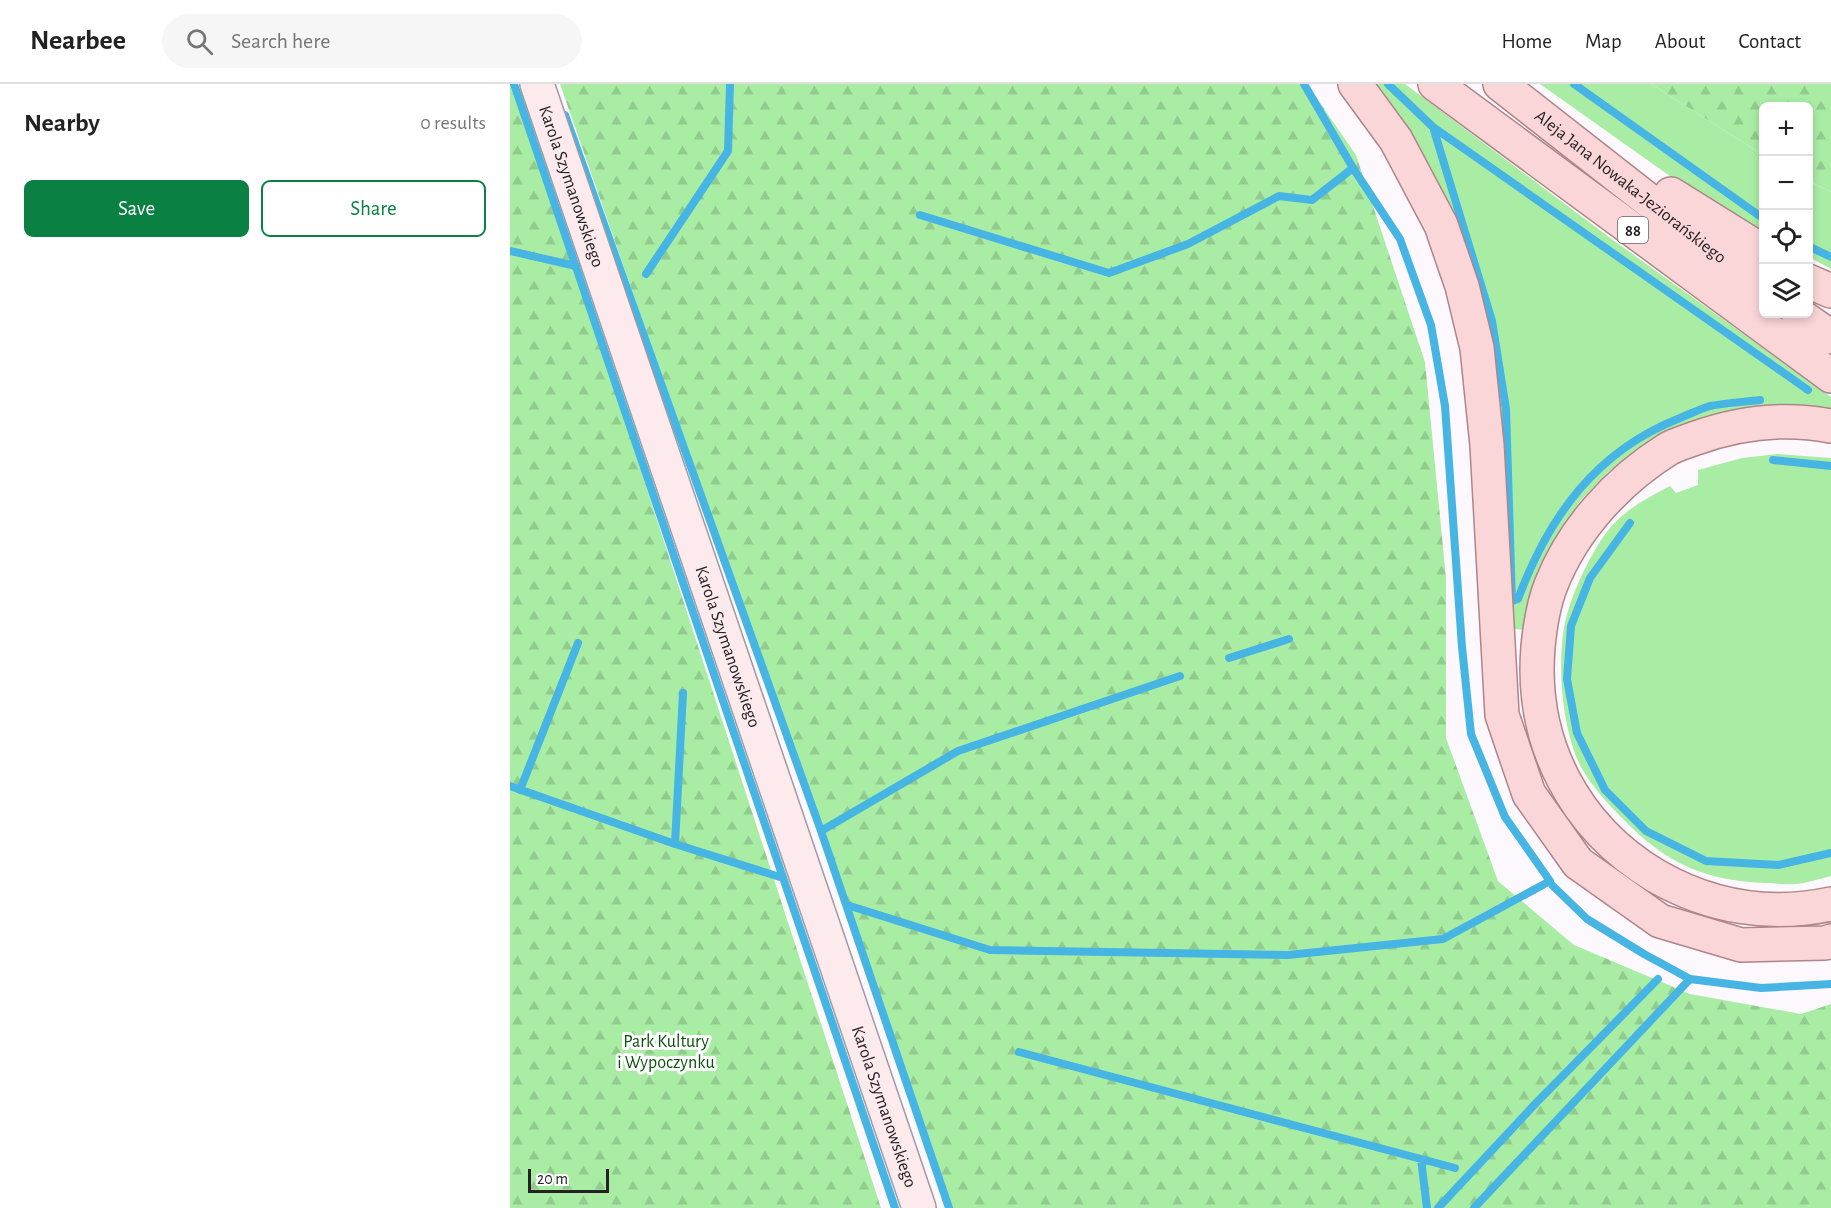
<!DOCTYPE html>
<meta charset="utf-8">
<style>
:root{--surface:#fff;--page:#f6f6f6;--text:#222;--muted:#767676;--line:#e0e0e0;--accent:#0b8043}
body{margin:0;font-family:"Alegreya Sans",sans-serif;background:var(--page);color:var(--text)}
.controls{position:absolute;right:18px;top:18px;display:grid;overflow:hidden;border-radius:9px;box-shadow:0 3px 9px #0003}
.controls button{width:54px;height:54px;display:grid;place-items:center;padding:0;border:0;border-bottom:2px solid var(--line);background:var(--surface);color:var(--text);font:30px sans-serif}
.scale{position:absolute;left:18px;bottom:15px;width:81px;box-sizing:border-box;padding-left:6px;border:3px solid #242225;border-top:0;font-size:16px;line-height:21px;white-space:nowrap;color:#242225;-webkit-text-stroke:4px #fff;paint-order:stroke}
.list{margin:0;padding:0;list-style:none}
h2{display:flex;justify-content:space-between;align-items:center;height:78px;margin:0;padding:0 24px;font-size:26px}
h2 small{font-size:20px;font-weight:400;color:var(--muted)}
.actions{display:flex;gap:12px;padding:18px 24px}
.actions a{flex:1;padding:14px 0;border:2px solid var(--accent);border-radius:9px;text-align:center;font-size:21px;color:var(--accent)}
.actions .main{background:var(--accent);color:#fff}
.icon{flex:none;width:33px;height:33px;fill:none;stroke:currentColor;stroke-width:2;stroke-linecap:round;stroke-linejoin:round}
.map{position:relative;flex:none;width:1321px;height:1124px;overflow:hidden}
header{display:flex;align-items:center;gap:36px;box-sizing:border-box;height:84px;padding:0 30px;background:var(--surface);border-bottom:2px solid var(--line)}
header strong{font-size:28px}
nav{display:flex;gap:33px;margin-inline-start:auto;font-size:21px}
.search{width:420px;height:54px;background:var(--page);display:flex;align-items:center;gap:15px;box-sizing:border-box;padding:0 21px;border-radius:33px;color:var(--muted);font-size:22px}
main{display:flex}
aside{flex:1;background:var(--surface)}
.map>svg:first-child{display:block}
.grass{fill:#a9eda5}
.forest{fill:url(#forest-firs)}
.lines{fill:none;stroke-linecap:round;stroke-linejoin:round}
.stream{stroke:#46b5e4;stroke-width:8}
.secondary-casing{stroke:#9f9ba2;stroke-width:36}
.primary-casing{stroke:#ae8588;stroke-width:36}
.secondary{stroke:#fdeaec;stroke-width:33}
.primary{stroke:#fbd6d8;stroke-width:33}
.labels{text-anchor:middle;stroke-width:6;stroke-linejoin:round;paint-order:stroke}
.shield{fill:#fff;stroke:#666466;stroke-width:1.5}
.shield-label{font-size:16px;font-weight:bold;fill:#242225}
.street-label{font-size:18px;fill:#242225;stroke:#fff}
.park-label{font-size:18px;fill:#09520d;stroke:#fff}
</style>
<header>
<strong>Nearbee</strong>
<div class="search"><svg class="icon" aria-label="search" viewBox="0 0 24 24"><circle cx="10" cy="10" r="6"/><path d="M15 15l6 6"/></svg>Search here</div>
<nav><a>Home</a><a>Map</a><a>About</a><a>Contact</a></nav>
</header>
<main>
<aside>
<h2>Nearby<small>0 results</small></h2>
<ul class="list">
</ul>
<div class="actions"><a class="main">Save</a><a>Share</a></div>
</aside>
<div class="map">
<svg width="1321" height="1124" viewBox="0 0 1321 1124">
<defs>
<pattern id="forest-firs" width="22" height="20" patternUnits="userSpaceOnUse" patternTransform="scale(1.5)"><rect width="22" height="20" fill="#a9eda5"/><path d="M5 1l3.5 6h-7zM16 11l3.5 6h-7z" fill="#91cb8e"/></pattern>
</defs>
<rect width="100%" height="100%" fill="#fcf8fe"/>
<!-- grass -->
<path class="grass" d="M862,0H895L1103,156L1321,313V332L1128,367L1098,388L1071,416L1052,443L1035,472L1022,503L1013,546L998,544L987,343Z
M1030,0H1141L1253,71V147L1181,107Z
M1298,97L1321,108V185L1299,173Z
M1267,370L1321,374V792C1309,795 1297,799 1286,800C1276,801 1264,799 1254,799C1193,796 1156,779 1114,736C1098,720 1082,703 1071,683C1051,645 1045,568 1058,527C1066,501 1083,464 1101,443C1117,424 1139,413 1160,402L1166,409L1188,401V386L1232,374Z"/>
<!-- forest -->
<path class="forest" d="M0,0H5L371,1124H0Z
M50,0H797L846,71L915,278L936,494V654L988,797L1064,861L1180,910L1291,930L1321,920V1124H442Z
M1141,0H1321V108L1299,97L1298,22H1254L1253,71Z"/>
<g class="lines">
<!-- stream -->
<path class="stream" d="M4,0L385,1124
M878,0L923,43L1298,306
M1064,0L1254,135
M55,31L311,747L439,1124
M923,43L982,237L996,325L1002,517L1008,515C1039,432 1086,367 1170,334C1180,330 1190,325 1200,322C1216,319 1234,318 1250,316
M410,131L599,189L678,160L769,112L802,116L843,84
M1298,162L1321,173
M0,167L66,182
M136,190L218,67L220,0
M1263,376L1321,382
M1120,439L1080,494L1061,542L1057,595L1067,649L1095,706L1136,747L1196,777L1268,781L1321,769
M719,574L779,555
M0,702L165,760L273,794
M10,706L68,559
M311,747L448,667L670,592
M165,760L173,609
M1043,802L1077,835L1134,870L1180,895L1251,904L1321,900
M337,821L480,866L778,871L933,855L1040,797L995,733L961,650L952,563L935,322L921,241L890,155L843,84L794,0
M509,968L945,1084
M911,1075L917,1124
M928,1124L1027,1018L1148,895
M964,1124L1180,895"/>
<defs>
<g id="secondary">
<path id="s1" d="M27,0L409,1124"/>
</g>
<g id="primary">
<path d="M845,0L886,56L931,141L952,202L967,264L977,361L992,631L1019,710L1068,779L1150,837L1231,861L1315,859L1321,857"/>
<path d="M925,0L1321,292"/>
<path id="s2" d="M990,0L1202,166L1254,204"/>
<path d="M1161,110L1254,168"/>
<path d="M1298,197L1321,207"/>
<path d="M1288,230L1321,253"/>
<path d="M1321,342C1275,333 1227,339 1183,355C1175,358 1165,361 1158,365C1107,397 1063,445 1041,501C1033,521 1030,542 1028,563C1020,658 1064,743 1146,792C1200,823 1260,833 1321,820"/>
</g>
</defs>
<!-- secondary casing -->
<use href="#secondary" class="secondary-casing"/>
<!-- primary casing -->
<use href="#primary" class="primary-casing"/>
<!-- secondary -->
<use href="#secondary" class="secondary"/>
<!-- primary -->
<use href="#primary" class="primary"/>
</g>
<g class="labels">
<!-- shield labels -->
<rect class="shield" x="1108" y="133" width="30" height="26" rx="4.5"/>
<g class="shield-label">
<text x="1123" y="152">88</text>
</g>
<!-- street labels -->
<g class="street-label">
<text dy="6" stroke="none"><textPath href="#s1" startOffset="108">Karola Szymanowskiego</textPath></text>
<text dy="6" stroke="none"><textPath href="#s2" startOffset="166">Aleja Jana Nowaka-Jeziorańskiego</textPath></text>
<text dy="6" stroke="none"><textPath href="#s1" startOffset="594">Karola Szymanowskiego</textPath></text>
<text dy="6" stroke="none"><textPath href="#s1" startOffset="1080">Karola Szymanowskiego</textPath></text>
</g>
<!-- park labels -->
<g class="park-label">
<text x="156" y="963">Park Kultury<tspan x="156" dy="21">i Wypoczynku</tspan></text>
</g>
</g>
</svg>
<div class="controls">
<button>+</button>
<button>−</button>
<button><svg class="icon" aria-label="locate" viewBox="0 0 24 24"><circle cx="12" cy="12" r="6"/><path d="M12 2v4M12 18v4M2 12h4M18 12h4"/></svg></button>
<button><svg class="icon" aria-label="layers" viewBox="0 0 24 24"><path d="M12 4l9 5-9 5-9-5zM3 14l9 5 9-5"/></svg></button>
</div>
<div class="scale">20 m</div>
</div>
</main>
